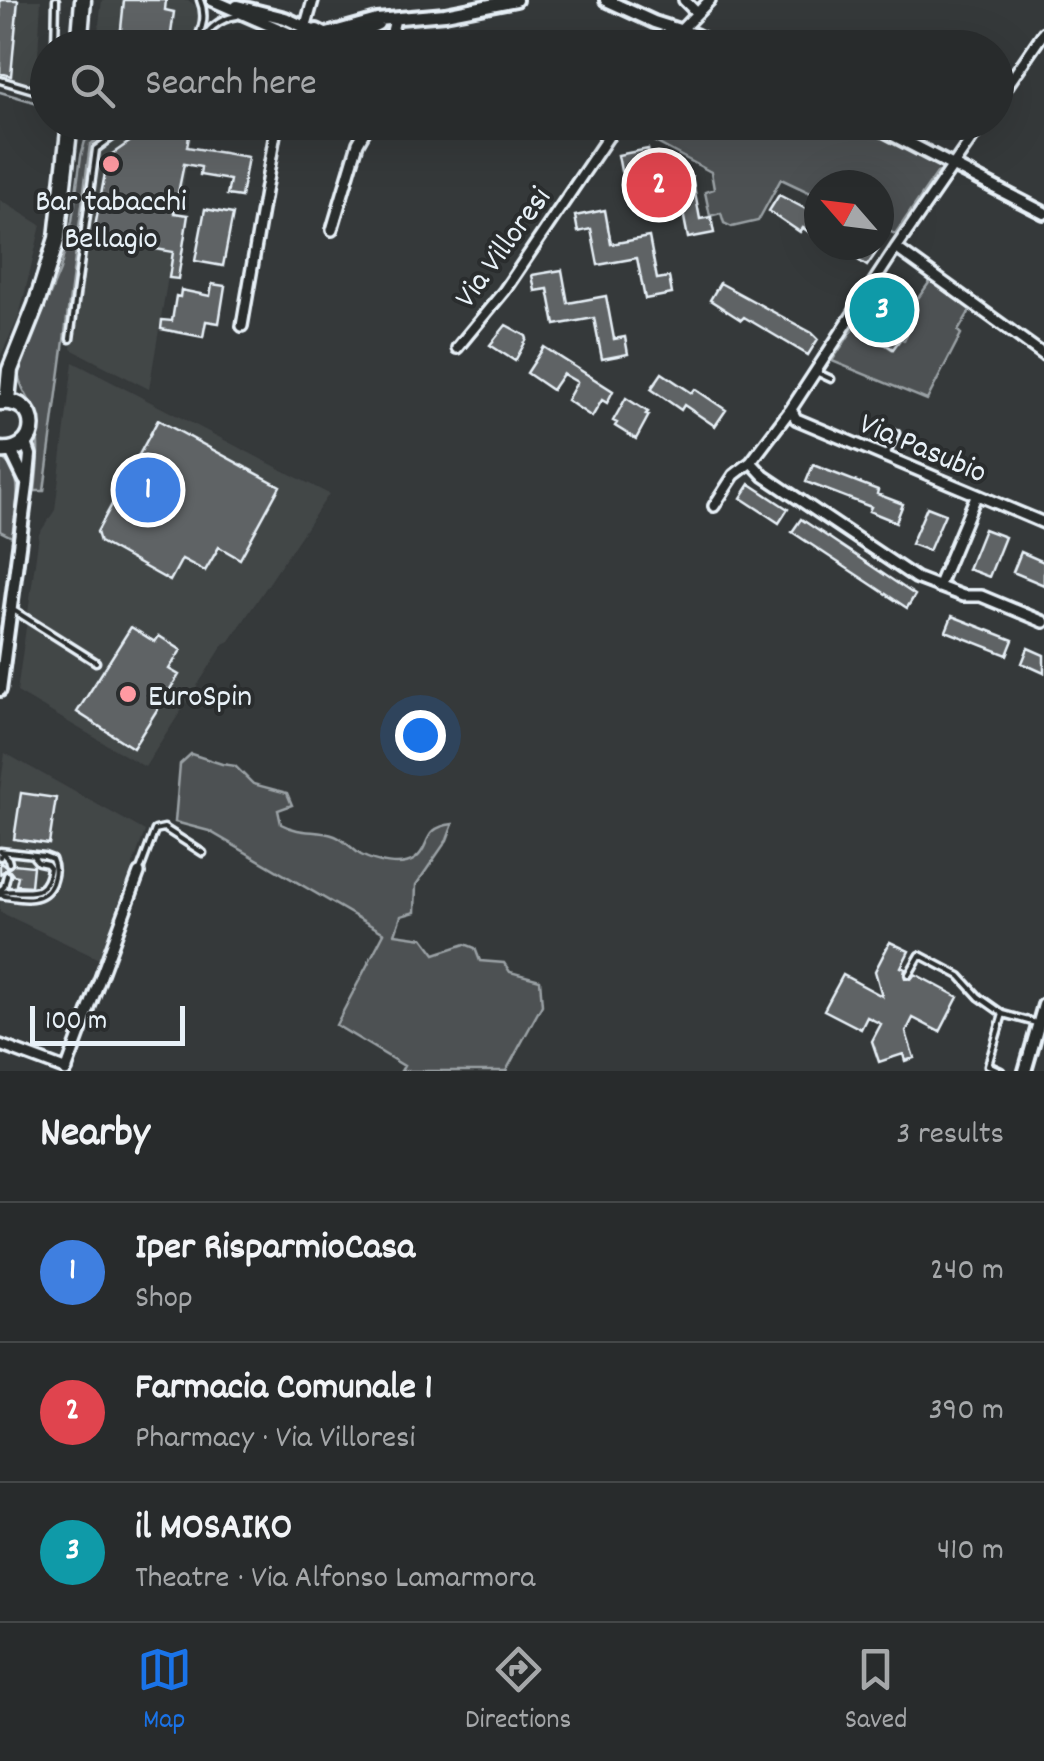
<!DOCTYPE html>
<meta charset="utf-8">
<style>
:root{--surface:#282b2c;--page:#303334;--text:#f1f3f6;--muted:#a5a7a9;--line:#444748;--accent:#1a73e8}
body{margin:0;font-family:Dekko,sans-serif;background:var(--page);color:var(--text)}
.compass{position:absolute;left:804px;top:170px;width:90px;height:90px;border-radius:50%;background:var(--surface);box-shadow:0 10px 40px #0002;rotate:298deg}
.scale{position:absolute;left:30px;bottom:25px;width:155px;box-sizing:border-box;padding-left:10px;border:5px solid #e8f1f8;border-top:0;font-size:28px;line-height:35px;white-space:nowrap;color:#e8f1f8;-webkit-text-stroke:8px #2a2d2e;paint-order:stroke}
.you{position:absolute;left:420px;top:735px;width:35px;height:35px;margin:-25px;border:8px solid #fff;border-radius:50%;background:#1a73e8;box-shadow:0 0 0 15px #1a73e833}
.badge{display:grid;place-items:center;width:65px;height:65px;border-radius:50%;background:var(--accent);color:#fff;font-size:32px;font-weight:700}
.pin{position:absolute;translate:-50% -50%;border:5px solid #fff;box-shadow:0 2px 10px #0006}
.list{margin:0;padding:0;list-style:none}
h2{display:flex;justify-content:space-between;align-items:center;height:130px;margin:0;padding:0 40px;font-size:42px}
h2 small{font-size:32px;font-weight:400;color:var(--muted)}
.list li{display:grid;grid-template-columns:65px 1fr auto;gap:30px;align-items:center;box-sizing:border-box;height:140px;padding:0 40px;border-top:2px solid var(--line)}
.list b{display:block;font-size:38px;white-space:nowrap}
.list p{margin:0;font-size:32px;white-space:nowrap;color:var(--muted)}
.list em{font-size:32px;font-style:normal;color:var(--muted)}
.icon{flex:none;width:55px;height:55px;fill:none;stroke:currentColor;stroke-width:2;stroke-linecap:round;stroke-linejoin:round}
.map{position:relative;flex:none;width:1044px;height:1071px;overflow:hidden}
.search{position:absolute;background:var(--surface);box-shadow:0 10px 40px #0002;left:30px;right:30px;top:30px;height:110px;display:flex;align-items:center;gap:25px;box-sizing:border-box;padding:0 35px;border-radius:55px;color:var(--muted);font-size:38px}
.sheet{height:550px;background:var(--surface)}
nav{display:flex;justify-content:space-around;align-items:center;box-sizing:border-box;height:140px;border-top:2px solid var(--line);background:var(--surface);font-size:28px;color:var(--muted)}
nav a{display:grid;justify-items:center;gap:5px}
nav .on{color:var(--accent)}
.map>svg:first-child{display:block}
.built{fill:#424647}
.green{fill:#4d5152;stroke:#9aa1a5;stroke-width:2.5}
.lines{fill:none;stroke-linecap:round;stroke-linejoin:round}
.stream{stroke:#a0a7ac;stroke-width:2.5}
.building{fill:#5f6365;stroke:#e8f1f8;stroke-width:2.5}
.service-casing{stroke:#e8f1f8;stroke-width:11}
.minor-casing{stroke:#e8f1f8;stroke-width:16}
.tertiary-casing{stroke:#e8f1f8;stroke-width:18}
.primary-casing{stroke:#e8f1f8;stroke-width:21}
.service{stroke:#2a2d2e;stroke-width:4}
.minor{stroke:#2a2d2e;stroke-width:9}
.tertiary{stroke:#2a2d2e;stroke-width:10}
.primary{stroke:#2a2d2e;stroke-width:14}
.poi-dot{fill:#ff9aa2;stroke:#2a2d2e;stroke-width:4}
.labels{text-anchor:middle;stroke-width:8;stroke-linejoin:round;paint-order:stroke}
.poi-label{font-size:32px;fill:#e8f1f8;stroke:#2a2d2e}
.street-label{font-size:32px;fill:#e8f1f8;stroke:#2a2d2e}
</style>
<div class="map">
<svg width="1044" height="1071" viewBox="0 0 1044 1071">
<rect width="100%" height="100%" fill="#35393a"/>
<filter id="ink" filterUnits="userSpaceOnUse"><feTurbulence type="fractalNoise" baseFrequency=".01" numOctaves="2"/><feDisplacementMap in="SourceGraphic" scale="20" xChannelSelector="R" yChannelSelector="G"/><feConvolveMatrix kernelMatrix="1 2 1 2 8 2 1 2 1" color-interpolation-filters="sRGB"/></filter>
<g filter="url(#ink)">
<!-- built -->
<path class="built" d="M0,0H41L37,74L27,85L0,77Z
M102,0H188L196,6L205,47L96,48Z
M87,123H194L149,389L71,349L97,142L85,141Z
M0,200L41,225L19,317L0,357Z
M73,362L329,494L230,641L224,644L145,767L17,692L39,534L55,510Z
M5,753L145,831L99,959L0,912V790Z"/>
<!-- green -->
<path class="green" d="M639,122L854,123L938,164L942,168V171L937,173L895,234L879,226V185H819V197L781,179L758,221L732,227L724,223L721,213L710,216L705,192L714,189L711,172L633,130Z
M103,123H110L107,125V131L90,145L44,491H35C38,463 41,436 33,409C28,395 19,387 18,372L60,270L72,221L81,156L85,141Z
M886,279L916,301L931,280L971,309L958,331L961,334L927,400L832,361L863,314L874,322L868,333L892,349L900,338L904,340L915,319L877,293Z
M0,457C28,474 15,510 12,537L0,531Z
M191,754L222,764L235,766L253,784L287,793L292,805L278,810L281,824C302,835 316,829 335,836C345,840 352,849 361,855C375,862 401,869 415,859C432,847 420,828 453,824L447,840L416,885L415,912L401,916L395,934L423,938L435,954L465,944L475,948L480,961L504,963L510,972L540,980L542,1005L506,1071H401L404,1066L336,1025L384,933L209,831L175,822L180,764Z"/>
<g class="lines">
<!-- stream -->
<path class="stream" d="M0,92L48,106"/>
</g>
<!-- building -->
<path class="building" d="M0,0H18L11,76L0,73Z
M124,0H166L165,10L174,12L169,48H119Z
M158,122H164L172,132L191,126L187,147L248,157L241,197L227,195L230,180L200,175L201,167L184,164L174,213L188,215L178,279L169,278L173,252L93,238L108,157Z
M648,149L654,183L692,176L700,219L711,217L714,233L688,238L680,197L641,205L634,169L621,171L618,155Z
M779,195L819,216V239L803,228L800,232L769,211Z
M205,209L233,214L223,266L195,261Z
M605,210L611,244L649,237L657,279L669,277L672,294L645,299L637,258L598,265L591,229L578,232L575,216Z
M835,245H870L878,250L867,266Z
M562,270L568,303L606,296L614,339L625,337L628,354L602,359L594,318L555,325L548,289L535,291L532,275Z
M720,283L812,333L818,339L808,355L744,317L741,320L710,300Z
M212,284L225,286L219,323L206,321L203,337L161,329L162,320L172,321L176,296L180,297L181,290L210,296Z
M886,299L915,319L893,349L867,332Z
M506,325L526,336L527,339L515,361L490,345Z
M544,347L613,391L607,403L602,400L592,417L567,400L577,382L563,374L552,390L527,373Z
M662,373L692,393L695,389L726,410L715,426L684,405L681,410L651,389Z
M626,398L648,412L646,414L649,415L636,439L615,426L617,423L613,421Z
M158,420L280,486L240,559L219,547L205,571L182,559L170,581L100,542L97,532Z
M813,465L878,490L877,494L903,504L896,522L869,511L871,507L806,482Z
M750,484L788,509L779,523L741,498Z
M927,507L945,514L929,551L911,544Z
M801,519L915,595L907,608L792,532Z
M984,529L1005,537L989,577L968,569Z
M1021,552L1044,562V585L1013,572Z
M952,616L1013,640L1007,655L946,631Z
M131,627L155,642L159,636L181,650L169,669L179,675L133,748L77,712Z
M1028,648L1044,655V673L1022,663Z
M21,793L56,798L49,844L14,839Z
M0,862L8,869L14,864L33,866L31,886L16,885L18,876L13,875L9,870H5L0,874Z
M890,942L909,951L901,967L905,969L904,975L905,978L911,979L915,974L958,997L940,1032L913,1018L906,1032L914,1058L905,1061L903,1054L879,1062L872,1041L881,1024L867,1017L861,1029L824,1010L843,975L882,996L875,971Z"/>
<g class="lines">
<defs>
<path id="service" d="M196,43C202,28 207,16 200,0
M55,48L56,0
M195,48C207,32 216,19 237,16
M0,80L37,91L46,85L48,81
M70,339L96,149L133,122
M816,372L831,379
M886,456L896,433
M15,611L96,662
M0,851L44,856L52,859C56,868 55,874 52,883C43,905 18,898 0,895
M1,852L8,859L9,863
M0,856V857
M139,873L155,830L164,828L203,853
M0,890L4,887L7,875
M0,892C25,888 45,902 50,868L47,864L38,862L32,855
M909,974L920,955L960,976L979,997L1003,1014L1036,1023
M1001,1071L988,1065L1003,1014"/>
<path id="minor" d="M684,0L697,13
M304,32L313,0
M388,48L395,19
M671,48L681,30L710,0
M996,102L1044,32
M586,122L609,136
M332,230L358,143L370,122
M896,248L1044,355
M242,326L277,122
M457,348L504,291L618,122
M791,409L796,419L1044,523
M751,462L764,476L916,578L963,596H981L1044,622
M714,506L734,475L751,462L791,409L896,248L983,122
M938,587L976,496
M0,1045L67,1070
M66,1071L139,873"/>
<path id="tertiary" d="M212,0L290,34L296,48
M606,0L654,22L695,35L721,48
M237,6L285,18L311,30
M327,34L377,20L445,14L516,0
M296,48L303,34L317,30L331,37L334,48
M338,48L344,41L378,24
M868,122L1044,213
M11,451L25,480
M0,690L27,486L30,455L26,443
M1025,1071L1044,1005"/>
<path id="primary" d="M79,48L83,0
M7,400L10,370L36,305L57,238L70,122
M0,402C42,397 42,454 0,450"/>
</defs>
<!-- service casing -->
<use href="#service" class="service-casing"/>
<!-- minor casing -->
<use href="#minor" class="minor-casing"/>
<!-- tertiary casing -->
<use href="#tertiary" class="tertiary-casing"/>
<!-- primary casing -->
<use href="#primary" class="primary-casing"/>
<!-- service -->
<use href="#service" class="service"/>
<!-- minor -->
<use href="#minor" class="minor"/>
<!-- tertiary -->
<use href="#tertiary" class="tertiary"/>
<!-- primary -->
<use href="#primary" class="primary"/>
</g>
</g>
<!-- markers -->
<g class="poi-dot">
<circle cx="111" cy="164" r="10"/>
<circle cx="128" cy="694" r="10"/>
</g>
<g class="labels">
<!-- poi labels -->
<g class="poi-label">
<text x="111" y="210">Bar tabacchi<tspan x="111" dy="37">Bellagio</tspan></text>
<text x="148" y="705" text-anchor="start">EuroSpin</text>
</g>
<!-- street labels -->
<g class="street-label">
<text transform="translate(501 246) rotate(-54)" y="11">Via Villoresi</text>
<text transform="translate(924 446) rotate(23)" y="11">Via Pasubio</text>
</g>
</g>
</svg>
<svg class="compass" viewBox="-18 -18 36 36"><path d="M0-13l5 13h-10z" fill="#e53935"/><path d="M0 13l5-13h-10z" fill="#a5a7a9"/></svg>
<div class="scale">100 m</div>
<div class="you"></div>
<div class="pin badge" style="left:148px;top:490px;background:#3f7fe0">1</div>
<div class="pin badge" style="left:659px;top:185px;background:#e0444e">2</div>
<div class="pin badge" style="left:882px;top:310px;background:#0f9aa8">3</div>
<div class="search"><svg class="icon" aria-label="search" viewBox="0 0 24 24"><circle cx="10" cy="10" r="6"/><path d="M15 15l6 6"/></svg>Search here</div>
</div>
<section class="sheet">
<h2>Nearby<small>3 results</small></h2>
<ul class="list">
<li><span class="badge" style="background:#3f7fe0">1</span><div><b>Iper RisparmioCasa</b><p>Shop</p></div><em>240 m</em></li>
<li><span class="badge" style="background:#e0444e">2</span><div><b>Farmacia Comunale 1</b><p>Pharmacy · Via Villoresi</p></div><em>390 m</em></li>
<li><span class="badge" style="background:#0f9aa8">3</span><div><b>il MOSAIKO</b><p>Theatre · Via Alfonso Lamarmora</p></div><em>410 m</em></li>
</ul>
</section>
<nav>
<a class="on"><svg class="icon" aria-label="map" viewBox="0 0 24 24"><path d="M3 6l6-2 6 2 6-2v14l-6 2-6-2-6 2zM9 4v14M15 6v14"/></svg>Map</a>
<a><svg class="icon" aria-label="directions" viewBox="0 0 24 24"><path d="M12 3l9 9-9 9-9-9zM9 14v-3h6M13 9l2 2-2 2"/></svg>Directions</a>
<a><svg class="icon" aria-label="saved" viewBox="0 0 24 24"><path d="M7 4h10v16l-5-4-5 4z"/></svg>Saved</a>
</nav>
